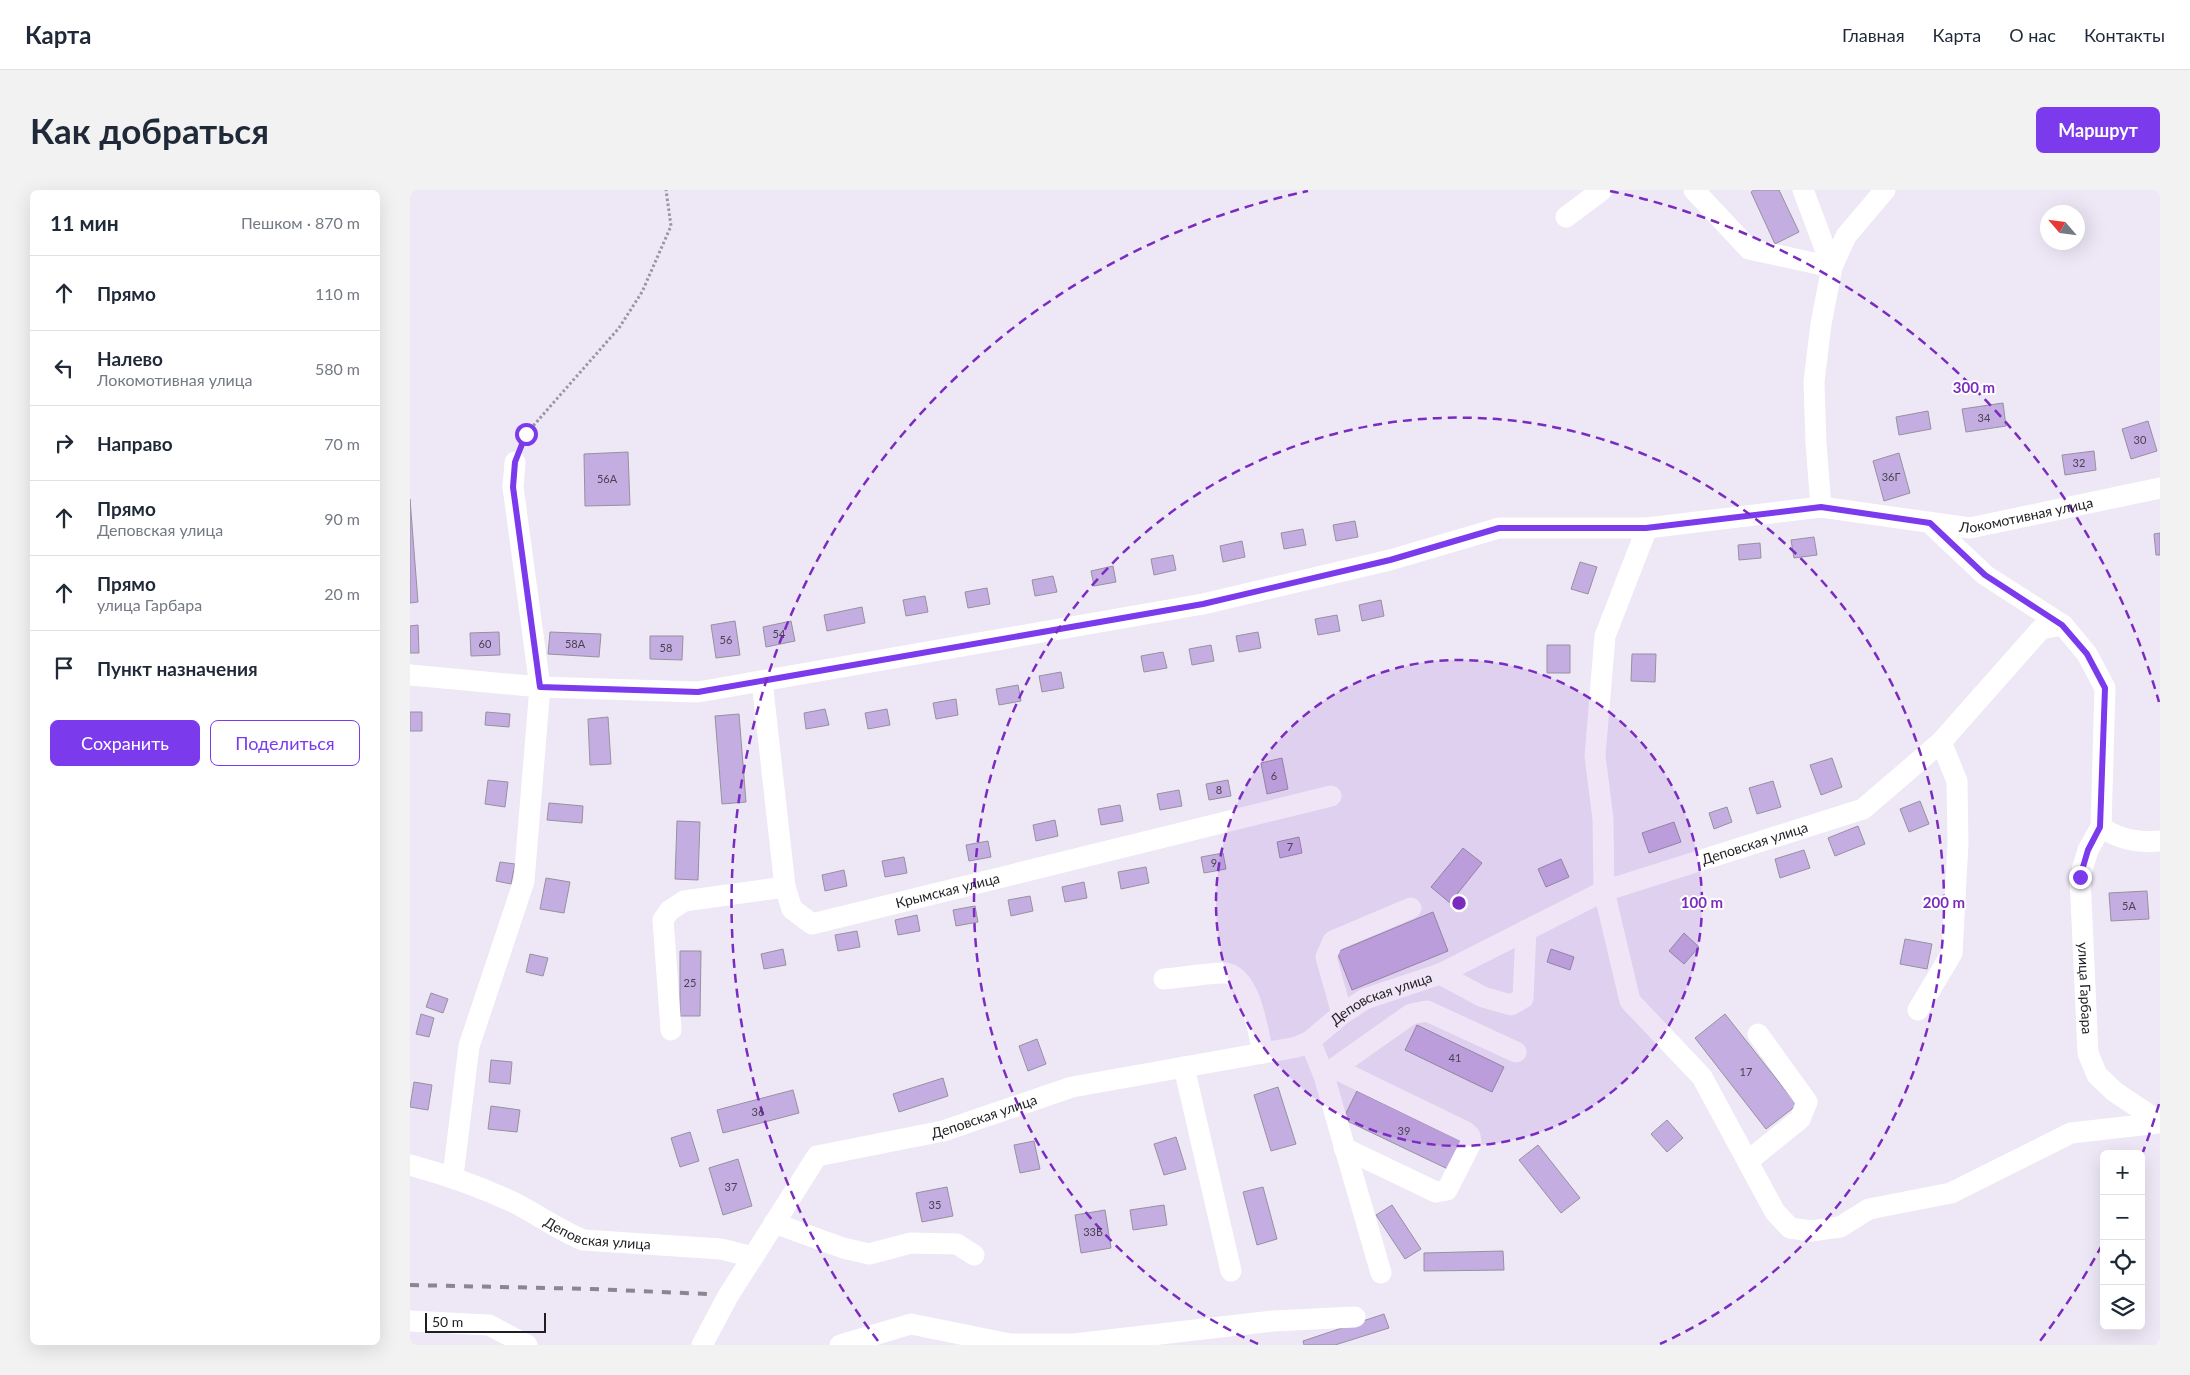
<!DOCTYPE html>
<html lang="ru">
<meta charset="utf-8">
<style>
:root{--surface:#fff;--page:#f2f2f3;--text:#1f2937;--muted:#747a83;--line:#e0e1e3;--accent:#7c3aed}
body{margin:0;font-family:Lato,sans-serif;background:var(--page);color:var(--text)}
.controls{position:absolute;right:15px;bottom:15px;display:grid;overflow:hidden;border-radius:8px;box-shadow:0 5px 20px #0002}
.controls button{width:45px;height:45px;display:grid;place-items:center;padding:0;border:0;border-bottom:1px solid var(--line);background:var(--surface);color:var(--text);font:25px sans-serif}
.compass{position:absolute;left:1630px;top:15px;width:45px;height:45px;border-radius:50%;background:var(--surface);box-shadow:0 5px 20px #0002;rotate:298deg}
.scale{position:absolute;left:15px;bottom:12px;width:121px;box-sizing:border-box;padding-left:5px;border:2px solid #201e23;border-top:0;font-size:14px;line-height:18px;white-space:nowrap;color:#201e23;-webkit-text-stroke:4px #fff;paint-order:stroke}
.stop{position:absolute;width:15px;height:15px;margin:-11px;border:4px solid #7c3aed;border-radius:50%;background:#fff}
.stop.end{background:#7c3aed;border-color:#fff;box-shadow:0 1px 5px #0008}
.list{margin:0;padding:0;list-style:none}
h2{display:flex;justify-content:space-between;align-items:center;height:65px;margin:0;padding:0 20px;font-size:21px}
h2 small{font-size:16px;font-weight:400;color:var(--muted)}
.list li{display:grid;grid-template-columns:32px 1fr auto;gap:15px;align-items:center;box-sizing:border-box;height:75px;padding:0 20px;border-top:1px solid var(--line)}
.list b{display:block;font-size:19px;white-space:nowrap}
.list p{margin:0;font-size:16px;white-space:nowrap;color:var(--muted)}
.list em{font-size:16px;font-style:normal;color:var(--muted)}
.actions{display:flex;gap:10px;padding:15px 20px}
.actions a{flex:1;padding:11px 0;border:1px solid var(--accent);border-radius:8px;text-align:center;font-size:18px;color:var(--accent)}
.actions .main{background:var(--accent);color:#fff}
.icon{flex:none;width:28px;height:28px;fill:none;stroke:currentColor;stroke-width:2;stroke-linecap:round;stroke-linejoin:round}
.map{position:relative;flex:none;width:1750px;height:1155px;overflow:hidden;border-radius:8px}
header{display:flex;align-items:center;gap:30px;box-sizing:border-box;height:70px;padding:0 25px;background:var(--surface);border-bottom:1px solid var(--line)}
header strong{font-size:24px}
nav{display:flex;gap:28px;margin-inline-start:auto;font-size:18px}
.intro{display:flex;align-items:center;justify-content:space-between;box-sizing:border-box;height:120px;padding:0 30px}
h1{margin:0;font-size:35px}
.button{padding:12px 22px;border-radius:8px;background:var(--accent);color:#fff;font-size:18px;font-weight:700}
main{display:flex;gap:30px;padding:0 30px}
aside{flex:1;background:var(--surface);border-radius:8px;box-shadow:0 5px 20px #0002}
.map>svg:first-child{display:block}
.building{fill:#c4ade0;stroke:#97919f}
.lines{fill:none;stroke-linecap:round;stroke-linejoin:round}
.path{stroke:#9a96a1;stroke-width:3;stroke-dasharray:2.5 2.5;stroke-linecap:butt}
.minor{stroke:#fff;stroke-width:21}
.rail{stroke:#8a8690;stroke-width:4;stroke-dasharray:9 9;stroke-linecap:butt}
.route{stroke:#7c3aed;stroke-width:6}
.ring{fill:none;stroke:#7b2cbf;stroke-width:2.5;stroke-dasharray:9 6}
.labels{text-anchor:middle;stroke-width:4;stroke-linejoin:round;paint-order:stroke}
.number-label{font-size:11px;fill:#494252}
.street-label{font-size:14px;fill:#201e23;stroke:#fff}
.centre{fill:#7b2cbf;stroke:#fff;stroke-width:2.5}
.ring-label{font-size:15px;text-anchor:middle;font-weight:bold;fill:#7b2cbf;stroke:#fff;stroke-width:4;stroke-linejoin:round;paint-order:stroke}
</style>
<header>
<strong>Карта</strong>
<nav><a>Главная</a><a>Карта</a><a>О нас</a><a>Контакты</a></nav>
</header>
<div class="intro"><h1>Как добраться</h1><a class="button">Маршрут</a></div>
<main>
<aside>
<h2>11 мин<small>Пешком · 870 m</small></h2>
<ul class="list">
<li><svg class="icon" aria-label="ahead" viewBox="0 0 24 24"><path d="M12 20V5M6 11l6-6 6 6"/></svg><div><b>Прямо</b></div><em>110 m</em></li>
<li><svg class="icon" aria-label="left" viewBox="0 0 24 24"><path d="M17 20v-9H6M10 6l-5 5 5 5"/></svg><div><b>Налево</b><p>Локомотивная улица</p></div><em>580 m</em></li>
<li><svg class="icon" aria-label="right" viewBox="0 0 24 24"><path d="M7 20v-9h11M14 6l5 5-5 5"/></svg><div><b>Направо</b></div><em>70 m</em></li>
<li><svg class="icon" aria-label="ahead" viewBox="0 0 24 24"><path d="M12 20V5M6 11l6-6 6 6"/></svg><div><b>Прямо</b><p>Деповская улица</p></div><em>90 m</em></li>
<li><svg class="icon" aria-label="ahead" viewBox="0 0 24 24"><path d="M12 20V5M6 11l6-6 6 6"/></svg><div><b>Прямо</b><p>улица Гарбара</p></div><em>20 m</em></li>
<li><svg class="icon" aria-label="arrive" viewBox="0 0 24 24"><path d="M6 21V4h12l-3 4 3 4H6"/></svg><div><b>Пункт назначения</b></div></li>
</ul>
<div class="actions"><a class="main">Сохранить</a><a>Поделиться</a></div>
</aside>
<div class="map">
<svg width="1750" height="1155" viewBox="0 0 1750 1155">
<rect width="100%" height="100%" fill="#ede7f6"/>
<!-- building -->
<path class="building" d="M1344,0H1369L1389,42L1365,54L1341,2Z
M1593,213L1596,236L1556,242L1552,219Z
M1518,221L1521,239L1489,245L1486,227Z
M1738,231L1747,261L1721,269L1712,239Z
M1684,261L1686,280L1655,285L1652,265Z
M218,262L220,315L175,316L174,264Z
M1489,263L1500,303L1474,311L1463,271Z
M0,309L8,412L0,413Z
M945,331L948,347L926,351L923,335Z
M893,339L896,355L874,359L871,343Z
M1750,343V365H1746L1744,344Z
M1404,347L1407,365L1384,368L1381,350Z
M832,351L835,367L813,372L810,356Z
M1350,353L1351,368L1329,370L1328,355Z
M763,365L766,380L744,385L741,369Z
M1170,372L1187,377L1178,404L1161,399Z
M703,376L706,392L684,396L681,381Z
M643,386L647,402L625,406L622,390Z
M577,398L580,414L558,418L555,402Z
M515,406L518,422L496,426L493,410Z
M971,410L974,426L952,431L949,415Z
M452,417L455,433L417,441L414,425Z
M927,425L930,441L908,445L905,429Z
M325,431L330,465L306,468L301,435Z
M381,431L385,451L356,457L353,437Z
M8,435L9,463H0V436Z
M89,442L90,465L61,466L60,443Z
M140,442L191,444L189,467L138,464Z
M848,442L851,458L829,462L826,446Z
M240,446H273L272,470L240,469Z
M801,455L804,471L782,475L779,459Z
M1137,455H1160V483H1137Z
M753,462L757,478L734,482L731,466Z
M1222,464H1246L1245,492L1221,491Z
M651,482L654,498L632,502L629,486Z
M608,495L611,511L589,515L586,499Z
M546,509L548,525L526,529L523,513Z
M415,519L419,535L396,539L394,523Z
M477,519L480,535L458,539L455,523Z
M0,522H12V541H0Z
M76,522L100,524L99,537L75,535Z
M329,524L336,612L312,614L305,526Z
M198,527L201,574L180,575L178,529Z
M872,568L878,599L857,604L851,573Z
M1422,568L1432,597L1411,605L1400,575Z
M78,590L98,592L95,617L75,614Z
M818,590L821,606L799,610L796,594Z
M1363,591L1371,617L1347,624L1339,598Z
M769,600L772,616L750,620L747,604Z
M1510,611L1519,634L1499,642L1490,619Z
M139,613L173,616L172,633L137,630Z
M710,615L713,631L691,635L688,619Z
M1317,617L1322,632L1304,639L1299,623Z
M645,630L648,646L626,651L623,635Z
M267,631L290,632L288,690L265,689Z
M1264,632L1271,652L1239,663L1232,643Z
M1448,636L1455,654L1425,666L1418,648Z
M889,647L892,663L870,668L867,652Z
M578,651L581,667L559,671L556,655Z
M1053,658L1072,673L1040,713L1021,697Z
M1394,660L1400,678L1370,688L1365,669Z
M813,663L816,679L794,683L791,667Z
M494,667L497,683L475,687L472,671Z
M1151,669L1159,687L1136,697L1128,679Z
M90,672L105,674L101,694L86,691Z
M736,677L739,693L711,699L708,682Z
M434,680L437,696L415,701L412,685Z
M136,688L160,692L154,723L130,719Z
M674,692L677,708L655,712L652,697Z
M1737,701L1739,729L1701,731L1699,703Z
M620,706L623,721L601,726L598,710Z
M565,716L568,732L546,736L543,720Z
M1023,722L1038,761L942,800L927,762Z
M507,725L510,741L488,745L485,730Z
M447,741L450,757L428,761L425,745Z
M1274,743L1289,757L1274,774L1259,761Z
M1495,749L1522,754L1517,779L1490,774Z
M373,759L376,775L354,779L351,764Z
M1141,759L1164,767L1160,780L1137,772Z
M270,761H291L290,826H270Z
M120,764L138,768L133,786L116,782Z
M21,803L38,809L33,823L16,817Z
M11,824L24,828L19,847L6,844Z
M1315,824L1387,915L1356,939L1285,848Z
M1007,835L1094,877L1082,902L995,860Z
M627,849L636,874L618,881L609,856Z
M81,870L102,872L100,894L79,892Z
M533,888L538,906L489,922L483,904Z
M4,892L22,895L18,920L0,917Z
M868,897L886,954L861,961L844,905Z
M383,900L389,923L313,943L307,920Z
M947,901L1055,953L1042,981L933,929Z
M81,916L110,920L107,942L78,939Z
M1257,930L1273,948L1257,962L1241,944Z
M280,942L289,971L270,977L261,948Z
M766,947L776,979L754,985L744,954Z
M624,951L630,979L610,983L604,955Z
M1128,955L1170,1008L1151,1023L1109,970Z
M328,969L342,1016L313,1025L299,978Z
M537,997L543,1026L512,1032L506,1003Z
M853,997L867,1049L847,1055L833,1002Z
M754,1015L757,1035L723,1040L720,1020Z
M982,1015L1011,1059L995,1069L966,1025Z
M695,1020L701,1058L671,1063L665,1025Z
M1093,1061L1094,1080L1014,1081V1063Z
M974,1124L979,1138L925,1155H894L893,1151Z"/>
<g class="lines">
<!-- path -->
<path class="path" d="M111,257L116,244L209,138L232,102L261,36L256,0"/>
<!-- minor -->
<g class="minor">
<path d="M1284,0L1339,59L1422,77"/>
<path d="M1393,0L1422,77"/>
<path d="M1156,27L1192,0"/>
<path d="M1411,317L1406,253L1404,192L1411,134L1422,77L1436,46L1475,0"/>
<path d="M1520,333L1575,385L1653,435L1677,464L1695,498L1691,637C1708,649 1729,653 1750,651"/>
<path d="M1237,338L1195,446L1185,566L1193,629L1194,701L1220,811L1292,887L1365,1022L1380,1038L1401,1041L1430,1037L1459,1019L1541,1003L1661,943L1750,933"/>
<path id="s1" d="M0,485L130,497L288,502L793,414L980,370L1089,338H1237L1411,317L1560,338L1750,298"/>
<path id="s2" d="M352,491L375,697L382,719L402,734L921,606"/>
<path id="s3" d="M1691,637L1678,660L1670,687L1678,863L1687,885L1705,902L1750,932"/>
<path d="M1030,784L1073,807L1101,815L1113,808L1116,740"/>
<path d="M754,789C769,788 803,782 816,783C841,787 848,842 853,863"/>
<path d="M1508,820L1542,763L1548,653L1547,591L1531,552"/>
<path d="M932,824L916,767L923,751L1001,718"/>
<path d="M261,840L253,730L259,721L274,711L375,697"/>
<path d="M900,851L914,886L971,1083"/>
<path d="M774,877L821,1081"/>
<path d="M926,879L1056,942L1060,946L1061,953L1037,1000L1026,1002L934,958"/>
<path d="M916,884L1001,824L1017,821L1106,862"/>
<path d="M1338,971L1390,929L1397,912L1348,844"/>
<path id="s4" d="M0,975C37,985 71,997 105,1013C128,1025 149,1040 173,1050L311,1059L343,1067L407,966L533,941L662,897L887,857L900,851L932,824L955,809L1030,784L1194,701L1453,619L1531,552L1631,439L1653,435"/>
<path d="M43,986L59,856L114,691L130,497L103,297L105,272"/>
<path d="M364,1033L433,1058L459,1064L501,1053L547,1054L564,1065"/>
<path d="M0,1131L79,1135L117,1155"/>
<path d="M292,1155L318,1106L343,1067"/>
<path d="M430,1155L501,1134L600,1154H664L863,1131L945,1127"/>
</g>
<!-- rail -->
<path class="rail" d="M0,1095L182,1099L298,1104"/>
</g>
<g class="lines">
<!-- route -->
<path class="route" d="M116,244L105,272L103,297L130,497L288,502L793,414L980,370L1089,338H1236L1411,317L1520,333L1575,385L1652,435L1677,464L1695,498L1690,637L1678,660L1670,687"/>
</g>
<!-- distance rings -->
<circle cx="1049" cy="713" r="243" fill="#7b2cbf" fill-opacity=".12"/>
<g class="ring">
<circle cx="1049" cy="713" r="243"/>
<path d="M848 1154A485 485 0 1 1 1250 1154"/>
<path d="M1749 914A728 728 0 0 1 1733 962M1692 1055A728 728 0 0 1 1630 1151M468 1151A728 728 0 0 1 898 1M1200 1A728 728 0 0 1 1749 512"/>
</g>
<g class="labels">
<!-- number labels -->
<g class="number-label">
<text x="1574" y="232">34</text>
<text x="1730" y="254">30</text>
<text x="1669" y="277">32</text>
<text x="1481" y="291">36Г</text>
<text x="197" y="293">56А</text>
<text x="369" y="448">54</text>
<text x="316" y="454">56</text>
<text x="75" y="458">60</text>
<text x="165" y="458">58А</text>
<text x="256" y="462">58</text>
<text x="864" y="590">6</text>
<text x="809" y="604">8</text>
<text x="880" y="661">7</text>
<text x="804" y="677">9</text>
<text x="1719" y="720">5А</text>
<text x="280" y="797">25</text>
<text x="1045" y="872">41</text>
<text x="1336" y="886">17</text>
<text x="348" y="926">36</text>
<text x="994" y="945">39</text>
<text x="321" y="1001">37</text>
<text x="525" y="1019">35</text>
<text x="683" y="1046">33Б</text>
</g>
<!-- street labels -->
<g class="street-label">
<text dy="5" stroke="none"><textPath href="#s1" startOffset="1638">Локомотивная улица</textPath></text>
<text dy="5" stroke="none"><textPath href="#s4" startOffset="1478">Деповская улица</textPath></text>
<text dy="5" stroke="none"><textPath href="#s2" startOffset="395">Крымская улица</textPath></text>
<text dy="5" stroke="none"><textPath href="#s3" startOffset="166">улица Гарбара</textPath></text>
<text dy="5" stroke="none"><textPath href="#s4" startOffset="1072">Деповская улица</textPath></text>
<text dy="5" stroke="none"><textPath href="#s4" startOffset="652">Деповская улица</textPath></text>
<text dy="5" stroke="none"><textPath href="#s4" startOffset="202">Деповская улица</textPath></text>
</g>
</g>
<circle cx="1049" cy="713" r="8" class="centre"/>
<g class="ring-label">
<text x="1564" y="203">300 m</text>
<text x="1292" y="718">100 m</text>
<text x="1534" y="718">200 m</text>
</g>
</svg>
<div class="controls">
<button>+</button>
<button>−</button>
<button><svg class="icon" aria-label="locate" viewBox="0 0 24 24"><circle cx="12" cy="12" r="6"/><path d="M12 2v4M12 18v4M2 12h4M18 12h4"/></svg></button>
<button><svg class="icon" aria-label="layers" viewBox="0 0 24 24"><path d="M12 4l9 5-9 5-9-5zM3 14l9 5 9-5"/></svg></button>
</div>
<svg class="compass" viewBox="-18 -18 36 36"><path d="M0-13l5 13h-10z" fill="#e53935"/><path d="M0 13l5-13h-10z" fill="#747a83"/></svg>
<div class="scale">50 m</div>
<div class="stop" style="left:116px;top:244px"></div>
<div class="stop end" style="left:1670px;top:687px"></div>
</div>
</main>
